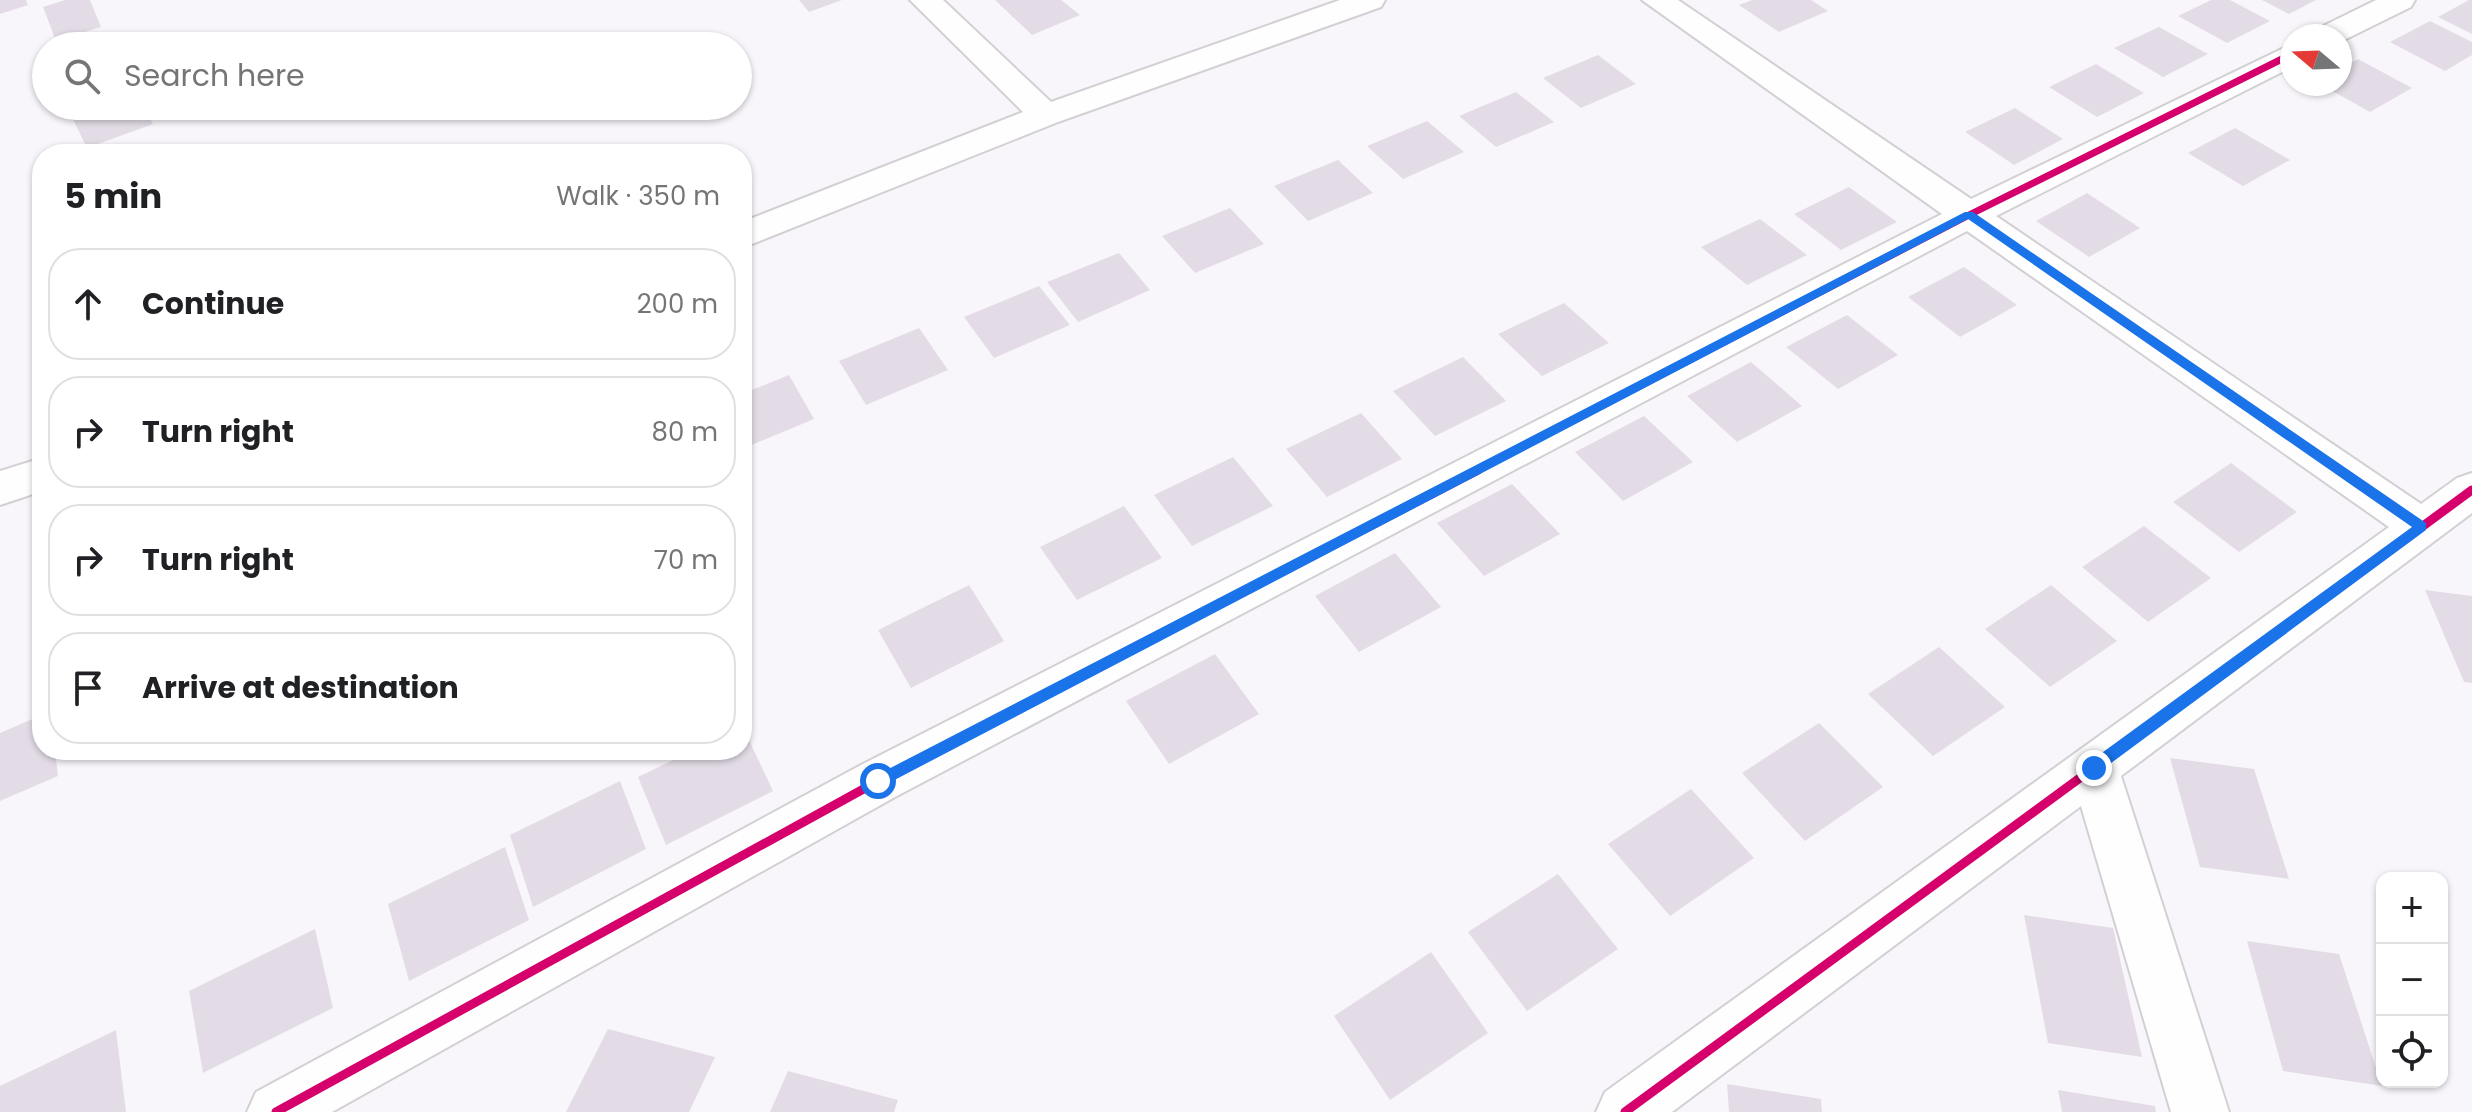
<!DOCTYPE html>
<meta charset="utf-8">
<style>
:root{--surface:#fff;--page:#f6f6f6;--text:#202124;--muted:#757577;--line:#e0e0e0}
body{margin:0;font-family:Poppins,sans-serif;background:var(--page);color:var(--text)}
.controls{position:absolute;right:24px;bottom:24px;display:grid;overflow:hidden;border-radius:16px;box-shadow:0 2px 6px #0004}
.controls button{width:72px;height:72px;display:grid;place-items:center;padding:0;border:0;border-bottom:2px solid var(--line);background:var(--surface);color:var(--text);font:40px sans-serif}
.compass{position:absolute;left:2280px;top:24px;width:72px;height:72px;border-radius:50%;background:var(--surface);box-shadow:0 2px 6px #0004;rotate:289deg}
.stop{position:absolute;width:24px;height:24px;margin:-18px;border:6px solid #1a73e8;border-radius:50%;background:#fff}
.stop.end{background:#1a73e8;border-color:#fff;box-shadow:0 2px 8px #0008}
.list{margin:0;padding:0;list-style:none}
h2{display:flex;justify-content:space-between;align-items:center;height:104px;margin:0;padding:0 32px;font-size:34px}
h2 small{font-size:26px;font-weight:400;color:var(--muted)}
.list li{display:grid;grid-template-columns:52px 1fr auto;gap:24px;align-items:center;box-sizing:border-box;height:112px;margin:0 16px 16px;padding:0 16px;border:2px solid var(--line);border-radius:32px}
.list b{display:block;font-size:30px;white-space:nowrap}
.list em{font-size:26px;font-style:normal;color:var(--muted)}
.icon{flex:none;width:44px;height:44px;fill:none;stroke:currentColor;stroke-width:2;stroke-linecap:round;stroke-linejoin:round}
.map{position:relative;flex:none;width:2472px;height:1112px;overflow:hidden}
.search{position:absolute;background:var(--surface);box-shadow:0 2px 6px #0004;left:32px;top:32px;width:720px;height:88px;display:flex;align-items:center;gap:20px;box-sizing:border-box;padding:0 28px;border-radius:44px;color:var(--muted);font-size:30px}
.panel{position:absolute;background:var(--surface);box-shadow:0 2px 6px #0004;left:32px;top:144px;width:720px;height:616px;border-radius:32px}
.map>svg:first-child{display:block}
.building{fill:#e3dce7}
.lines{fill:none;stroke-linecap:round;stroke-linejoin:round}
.street-casing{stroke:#d3d0d4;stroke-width:4}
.street{fill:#fefefe;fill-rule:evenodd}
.cycleway-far1-casing{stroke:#fff;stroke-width:11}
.cycleway-casing{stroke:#fff;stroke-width:14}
.cycleway-far1{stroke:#d6006c;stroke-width:7}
.cycleway{stroke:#d6006c;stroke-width:9}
.route{fill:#1a73e8}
</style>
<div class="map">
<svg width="2472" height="1112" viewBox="0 0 2472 1112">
<rect width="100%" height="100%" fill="#f9f6fb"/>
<!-- building -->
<path class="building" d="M0,0H26L28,5L0,14Z
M65,0H90L101,27L56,41L43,7Z
M799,0H842L809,12Z
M995,0H1061L1080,15L1032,35Z
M1752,0H1811L1828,11L1779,32L1739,5Z
M2211,0H2230L2270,21L2227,43L2178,16Z
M2262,0H2316L2289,14Z
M2472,0V34L2438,17L2469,0Z
M2430,21L2472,42V55L2445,71L2390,42Z
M2159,27L2208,54L2163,77L2114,48Z
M1598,55L1636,84L1581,108L1543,78Z
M2358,59L2412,88L2370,112L2320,84H2340V69Z
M2096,64L2144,93L2097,117L2049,87Z
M1516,92L1554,122L1496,147L1459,116Z
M77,106H143L153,124L87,148L68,109Z
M2015,108L2063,139L2014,165L1965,132Z
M1427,121L1464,152L1403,179L1367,146Z
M2235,128L2290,160L2243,186L2188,153Z
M1338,160L1373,193L1308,221L1274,186Z
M1849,187L1897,222L1841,250L1794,214Z
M2087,193L2140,228L2089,257L2036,221Z
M1230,208L1264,244L1195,273L1162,236Z
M1760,219L1807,255L1747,285L1701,247Z
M1119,253L1150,290L1078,322L1047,282Z
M1964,267L2017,305L1960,337L1908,297Z
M1039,286L1070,325L994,358L964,317Z
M1564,303L1609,343L1542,376L1498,334Z
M1847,315L1898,355L1838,389L1786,347Z
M919,328L948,370L866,405L839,361Z
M1463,357L1506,401L1435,436L1393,391Z
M1751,362L1802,406L1737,442L1687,396Z
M789,375L814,419L742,449V394Z
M1361,413L1402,459L1327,497L1286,449Z
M1644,416L1693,462L1623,501L1575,452Z
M1233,457L1273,506L1192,546L1154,495Z
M2231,463L2297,512L2239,552L2173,502Z
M1512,484L1560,534L1484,576L1437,523Z
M1124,506L1162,558L1077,600L1040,547Z
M2144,526L2211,578L2148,622L2082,567Z
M1395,553L1441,607L1359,652L1315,596Z
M969,585L1004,641L911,688L878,630Z
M2051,585L2117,641L2050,687L1985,629Z
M2425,590L2472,596V683L2464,682Z
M1939,647L2005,707L1933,756L1868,694Z
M1215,654L1259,714L1169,764L1126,701Z
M42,715V750H55L58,776L0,801V733Z
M1819,723L1883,787L1805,841L1742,773Z
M742,725L773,791L666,845L638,777L694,750H742Z
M2170,758L2254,769L2289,879L2200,867Z
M620,781L646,849L533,907L510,835Z
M1691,789L1754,858L1670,916L1608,844Z
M505,847L529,920L409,981L388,904Z
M1558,874L1618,949L1527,1011L1468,932Z
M2024,915L2113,928L2142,1057L2048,1043Z
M315,929L333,1008L203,1073L189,991Z
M2247,941L2339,954L2382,1086L2283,1071Z
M1431,952L1488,1033L1390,1100L1334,1016Z
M608,1029L715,1057L689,1112H566Z
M116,1030L126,1112H0V1086Z
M788,1071L898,1100L894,1112H770Z
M1727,1084L1821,1099L1822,1112H1729Z
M2058,1090L2155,1106L2156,1112H2062Z"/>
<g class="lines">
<defs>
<path id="street" d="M910,0H943L1051,102L1340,0H1385L1381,7L1058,122L742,248V222L1023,112Z
M1642,0H1678L1971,199L2292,44V67L1996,216L2421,504L2457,478L2472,473V513L2121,776L2229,1112H2171L2081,806L1672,1112H1596L1605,1092L2389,527L1967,231L895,797L332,1112H247L256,1092L861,765L1942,214Z
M2376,0H2415L2411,7L2340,42V36H2312L2317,29Z
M42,458V491L0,505V471Z"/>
</defs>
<!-- street casing -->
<use href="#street" class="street-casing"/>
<!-- street -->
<use href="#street" class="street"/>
<defs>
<path id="cycleway-far1" d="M1474,472L1969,215L2292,54"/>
<path id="cycleway" d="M276,1112L878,781L1478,470
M1625,1112L2472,490"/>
</defs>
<!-- cycleway-far1 casing -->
<use href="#cycleway-far1" class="cycleway-far1-casing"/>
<!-- cycleway casing -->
<use href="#cycleway" class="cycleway-casing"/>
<!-- cycleway-far1 -->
<use href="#cycleway-far1" class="cycleway-far1"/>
<!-- cycleway -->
<use href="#cycleway" class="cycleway"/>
</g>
<!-- route -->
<path class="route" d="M1965,212H1973L2426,523V530L2099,772H2088V763L2412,527L1968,219L883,786H873V777Z"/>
</svg>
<div class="controls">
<button>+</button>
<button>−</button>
<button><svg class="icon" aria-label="locate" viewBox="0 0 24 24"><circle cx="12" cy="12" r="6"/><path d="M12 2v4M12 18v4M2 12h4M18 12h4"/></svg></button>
</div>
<svg class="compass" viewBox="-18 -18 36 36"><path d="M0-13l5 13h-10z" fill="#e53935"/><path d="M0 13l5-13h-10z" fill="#757577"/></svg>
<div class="stop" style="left:878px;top:781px"></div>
<div class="stop end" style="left:2094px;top:768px"></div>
<div class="search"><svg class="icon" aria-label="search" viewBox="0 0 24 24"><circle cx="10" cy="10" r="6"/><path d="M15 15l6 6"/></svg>Search here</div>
<section class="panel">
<h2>5 min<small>Walk · 350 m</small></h2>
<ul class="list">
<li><svg class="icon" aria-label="ahead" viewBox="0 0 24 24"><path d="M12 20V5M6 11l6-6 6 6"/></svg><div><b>Continue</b></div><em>200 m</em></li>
<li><svg class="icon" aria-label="right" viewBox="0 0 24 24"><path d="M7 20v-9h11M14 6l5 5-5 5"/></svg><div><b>Turn right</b></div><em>80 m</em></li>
<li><svg class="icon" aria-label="right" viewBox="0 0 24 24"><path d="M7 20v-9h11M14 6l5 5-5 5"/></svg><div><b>Turn right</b></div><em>70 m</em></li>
<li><svg class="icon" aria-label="arrive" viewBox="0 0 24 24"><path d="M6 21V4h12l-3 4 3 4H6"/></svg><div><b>Arrive at destination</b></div></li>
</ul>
</section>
</div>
